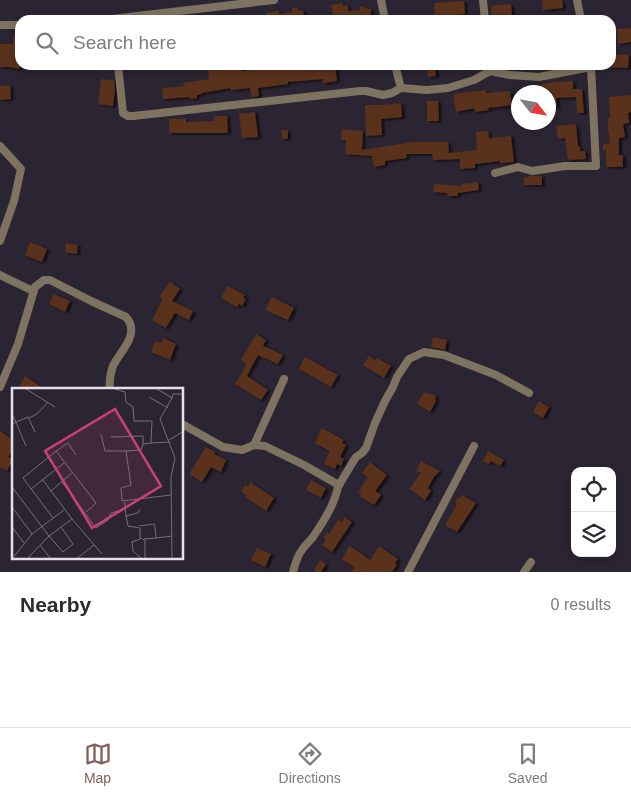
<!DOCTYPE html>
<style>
:root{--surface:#fff;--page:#f7f7f7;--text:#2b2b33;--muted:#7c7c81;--line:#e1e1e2;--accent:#855e5b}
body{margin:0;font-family:Helvetica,sans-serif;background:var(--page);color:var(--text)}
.controls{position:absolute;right:15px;bottom:15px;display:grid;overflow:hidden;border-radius:10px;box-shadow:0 2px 8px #0003}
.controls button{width:45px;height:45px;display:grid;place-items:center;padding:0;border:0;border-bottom:1px solid var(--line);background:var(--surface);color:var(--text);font:25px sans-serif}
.compass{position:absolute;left:511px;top:85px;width:45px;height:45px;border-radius:50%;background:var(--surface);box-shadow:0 2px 8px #0003;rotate:121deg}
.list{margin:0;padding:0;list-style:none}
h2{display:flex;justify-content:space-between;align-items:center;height:65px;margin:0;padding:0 20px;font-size:21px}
h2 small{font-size:16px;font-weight:400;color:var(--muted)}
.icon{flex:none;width:28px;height:28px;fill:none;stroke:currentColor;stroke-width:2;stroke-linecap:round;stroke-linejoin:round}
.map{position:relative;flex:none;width:631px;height:572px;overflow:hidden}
.search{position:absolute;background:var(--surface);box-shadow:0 2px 8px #0003;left:15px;right:15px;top:15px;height:55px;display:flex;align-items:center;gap:12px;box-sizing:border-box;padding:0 18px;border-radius:15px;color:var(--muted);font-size:19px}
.sheet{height:155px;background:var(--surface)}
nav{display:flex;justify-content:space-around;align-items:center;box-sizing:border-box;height:70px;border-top:1px solid var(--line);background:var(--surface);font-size:14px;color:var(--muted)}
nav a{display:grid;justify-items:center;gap:2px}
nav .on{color:var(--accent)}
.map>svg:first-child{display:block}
.building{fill:#5a311b;filter:url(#shadow)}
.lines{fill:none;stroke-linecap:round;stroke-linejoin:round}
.minor{stroke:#7e7360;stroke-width:8}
.inset-road{fill:none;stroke:#75707c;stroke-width:1}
.view{fill:#c94078;fill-opacity:0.15;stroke:#c94078;stroke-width:2.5}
.inset-edge{fill:none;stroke:#e5e1ea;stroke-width:2.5}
</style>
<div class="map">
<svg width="631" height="572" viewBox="0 0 631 572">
<defs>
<filter id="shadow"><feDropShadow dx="3" dy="1.5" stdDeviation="1" flood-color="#0009"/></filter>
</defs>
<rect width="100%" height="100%" fill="#2b2432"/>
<!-- building -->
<path class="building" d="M542,0H562L563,8L543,10Z
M464,1L465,14L446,16V20H435L434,3Z
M343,3V6L347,5L349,11L360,10V6L368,9H371V20H358L357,16L334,20L331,5Z
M511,4L512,17L492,19L491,6Z
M297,7L299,10H303L305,20H266V13L279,11V14L292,12V8Z
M631,28V42L618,44L617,29Z
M13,37L20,38V69L9,67H0V44H13Z
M611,54L629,55L628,68L611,67Z
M225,65H242L243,71L273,68V65H286L287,69L335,65L337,81L323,83V79L288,82V84L258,88L259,96L252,97L250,88L231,90L230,88L202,93V94L197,95V98L190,99V97L163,99L162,88L184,86L183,83L209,79L208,68Z
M427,65H435L436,76L428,77Z
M101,79L114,80L115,91L113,106L98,104Z
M573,81V89H582L584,113H577L576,97L556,98L557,107L548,108V92H527V89L541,87V84L556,82Z
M10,85L11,99L0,100V86Z
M486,90V93L510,91L512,105L488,108L489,110L475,112L474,108L456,112L453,94Z
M631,95V112L628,113L629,123L623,124L625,137L619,138V155H623V167H606V150H603V144L610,143L608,129V118H610L609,97Z
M427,101H438L439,121H427Z
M401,103L402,117L381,119L382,135L366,136L365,105H381Z
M255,112L258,137L242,138L239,114Z
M214,116H227L228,133H169V119H186V122L214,121Z
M576,124L578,147L580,146V151H585L586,159L568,160L565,138L558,139L556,126Z
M342,129L363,131L362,150L413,142H448L449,153L477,150L476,132L488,131L489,138L511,136L514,162L500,163V161L475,164V168L460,169V159L433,160L432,154H406L407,158L385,161V165L374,167L372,156L345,154L346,140H341Z
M281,130H288V139H282Z
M534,176H542V185H524V177Z
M478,182L479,190L458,193V196H448L447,193L433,192L434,184L463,186L462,184Z
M30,242L47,249L42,262L25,255Z
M66,243L78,245L77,254L65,252Z
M170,282L180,289L172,301L193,311L189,320L175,313L166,328L152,320L163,299L159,297Z
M228,286L245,295L243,298L246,299L242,306L239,304L237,307L221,298Z
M54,294L70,301L65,312L49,304Z
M272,297L294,308L288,320L265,310Z
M256,334L266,340L263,346L283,355L278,364L258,355L247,376L268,390L261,400L235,384L247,364L241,360Z
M433,337L447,340L445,350L431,347Z
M163,338L176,344L170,360L151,352L155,341L161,343Z
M369,356L375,360L377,358L391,366L384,378L363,365Z
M305,357L338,375L331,387L299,369Z
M25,376L46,390H17Z
M424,392L428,394L429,393L436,396L435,399L436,401L430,412L417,404Z
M539,401L549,407L543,418L533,412Z
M322,428L344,440L342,443L346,445L340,457L344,459L341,466L337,464L335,469L324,464L330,451L315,443Z
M0,431L14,441V449L8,457L13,460L7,471L0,467Z
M206,447L215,452L214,454L226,460L221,472L211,467L202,482L189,474Z
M488,451L504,460L500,466L491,461L489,464L483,461Z
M421,461L440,471L434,477L428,488L431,491L425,500L409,489L421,473L416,471Z
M370,462L387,475L375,491L381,495L374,505L359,496L362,494L358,492L368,477L362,473Z
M311,480L326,488L321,498L306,490Z
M250,482L274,498L266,511L245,497L246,495L241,491L245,485L248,487Z
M462,495L476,503L457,532L445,525L457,504L455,503L458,497L460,498Z
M344,517L352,522L332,552L322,545L326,540L324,537L327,532L329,534L338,520L342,522Z
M349,546L359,552L370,560L379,546L398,559L395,564L397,565L392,572H351L355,567L342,560Z
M257,548L271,554L265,567L251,560Z
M320,560L326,564L321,572H317L314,570Z"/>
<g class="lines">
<!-- minor -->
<path class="minor" d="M381,0L385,20
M483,0L485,20
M577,0L581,20
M103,20L274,0
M0,25H20
M118,65L123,113L128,116H133L360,91H366L383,95L392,93L401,88L427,90L448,88L474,80L490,71L510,75L539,77L591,67L590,65
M395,65L401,88
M0,146L21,169L14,201L0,241
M495,173L518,167L532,171L565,166H596L591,67
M0,275L33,291
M0,387L18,344L35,287L44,280H50L91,301L126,317C141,334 120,351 113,366C110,374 109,381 110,390
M182,424L223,447L242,450L254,445L265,446L304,465L337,484L338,487C334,506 323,522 313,537C309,542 305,545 302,550C297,556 295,564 293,572
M254,445L284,379
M338,487L348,470L356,457L362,453L366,448L375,423L385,401L393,387L397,377L409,359L424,352L444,355L496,375L529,393
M408,572L474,446
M524,572L531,562"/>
</g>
<!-- overview -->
<g transform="translate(12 388)">
<rect width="171" height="171" fill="#2b2432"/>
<path class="inset-road" d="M14,1L43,19M103,1L113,4L114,14L121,19L122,33H140L139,55L158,54M145,1L160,10L161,6H172M137,9L156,20M160,10L148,31L163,70L159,89L160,171M0,25L14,58M17,30L25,26L36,14M0,36L16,29L23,44M89,46L93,63H114M99,49L131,48V56M157,52L172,43M139,55L131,56L129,62L114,63L119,97L109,100L110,113L159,107M44,63L56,55L64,67M50,94L84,140L96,132L99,125L113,121V114M0,99L37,148L60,131L30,91M19,101L52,75M39,103L61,84M0,119L20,146M113,121L116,138L128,140V150L133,152V171M114,128L126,125L128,121M41,130L11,90L44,63L84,115L74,124M60,131L90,166M127,138L142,136L143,139L144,150L132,151M0,139L12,155M144,150L160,148M128,151L120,154L121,163L130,171M28,157L39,171M0,171L20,146L52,122M15,171L37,148L51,164L61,156L49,139M64,171L82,157"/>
<path class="view" d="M103,21L149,98L80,140L33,63Z"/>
<rect width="171" height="171" class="inset-edge"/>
</g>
</svg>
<div class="controls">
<button><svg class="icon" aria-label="locate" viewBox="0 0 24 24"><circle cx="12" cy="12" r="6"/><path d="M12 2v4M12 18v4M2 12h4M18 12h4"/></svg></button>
<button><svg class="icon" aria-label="layers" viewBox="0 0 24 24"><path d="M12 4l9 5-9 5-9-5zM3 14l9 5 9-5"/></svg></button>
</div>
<svg class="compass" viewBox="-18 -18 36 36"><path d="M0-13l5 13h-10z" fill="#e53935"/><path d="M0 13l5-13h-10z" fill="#7c7c81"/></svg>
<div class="search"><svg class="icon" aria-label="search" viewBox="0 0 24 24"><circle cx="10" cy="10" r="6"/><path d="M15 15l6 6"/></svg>Search here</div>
</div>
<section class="sheet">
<h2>Nearby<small>0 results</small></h2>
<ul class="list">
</ul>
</section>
<nav>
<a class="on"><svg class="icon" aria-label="map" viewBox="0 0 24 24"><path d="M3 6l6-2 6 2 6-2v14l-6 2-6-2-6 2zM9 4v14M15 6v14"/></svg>Map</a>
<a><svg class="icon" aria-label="directions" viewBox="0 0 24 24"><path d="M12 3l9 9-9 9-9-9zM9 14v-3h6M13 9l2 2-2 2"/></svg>Directions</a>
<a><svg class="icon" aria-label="saved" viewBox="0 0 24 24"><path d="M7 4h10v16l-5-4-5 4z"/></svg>Saved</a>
</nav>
